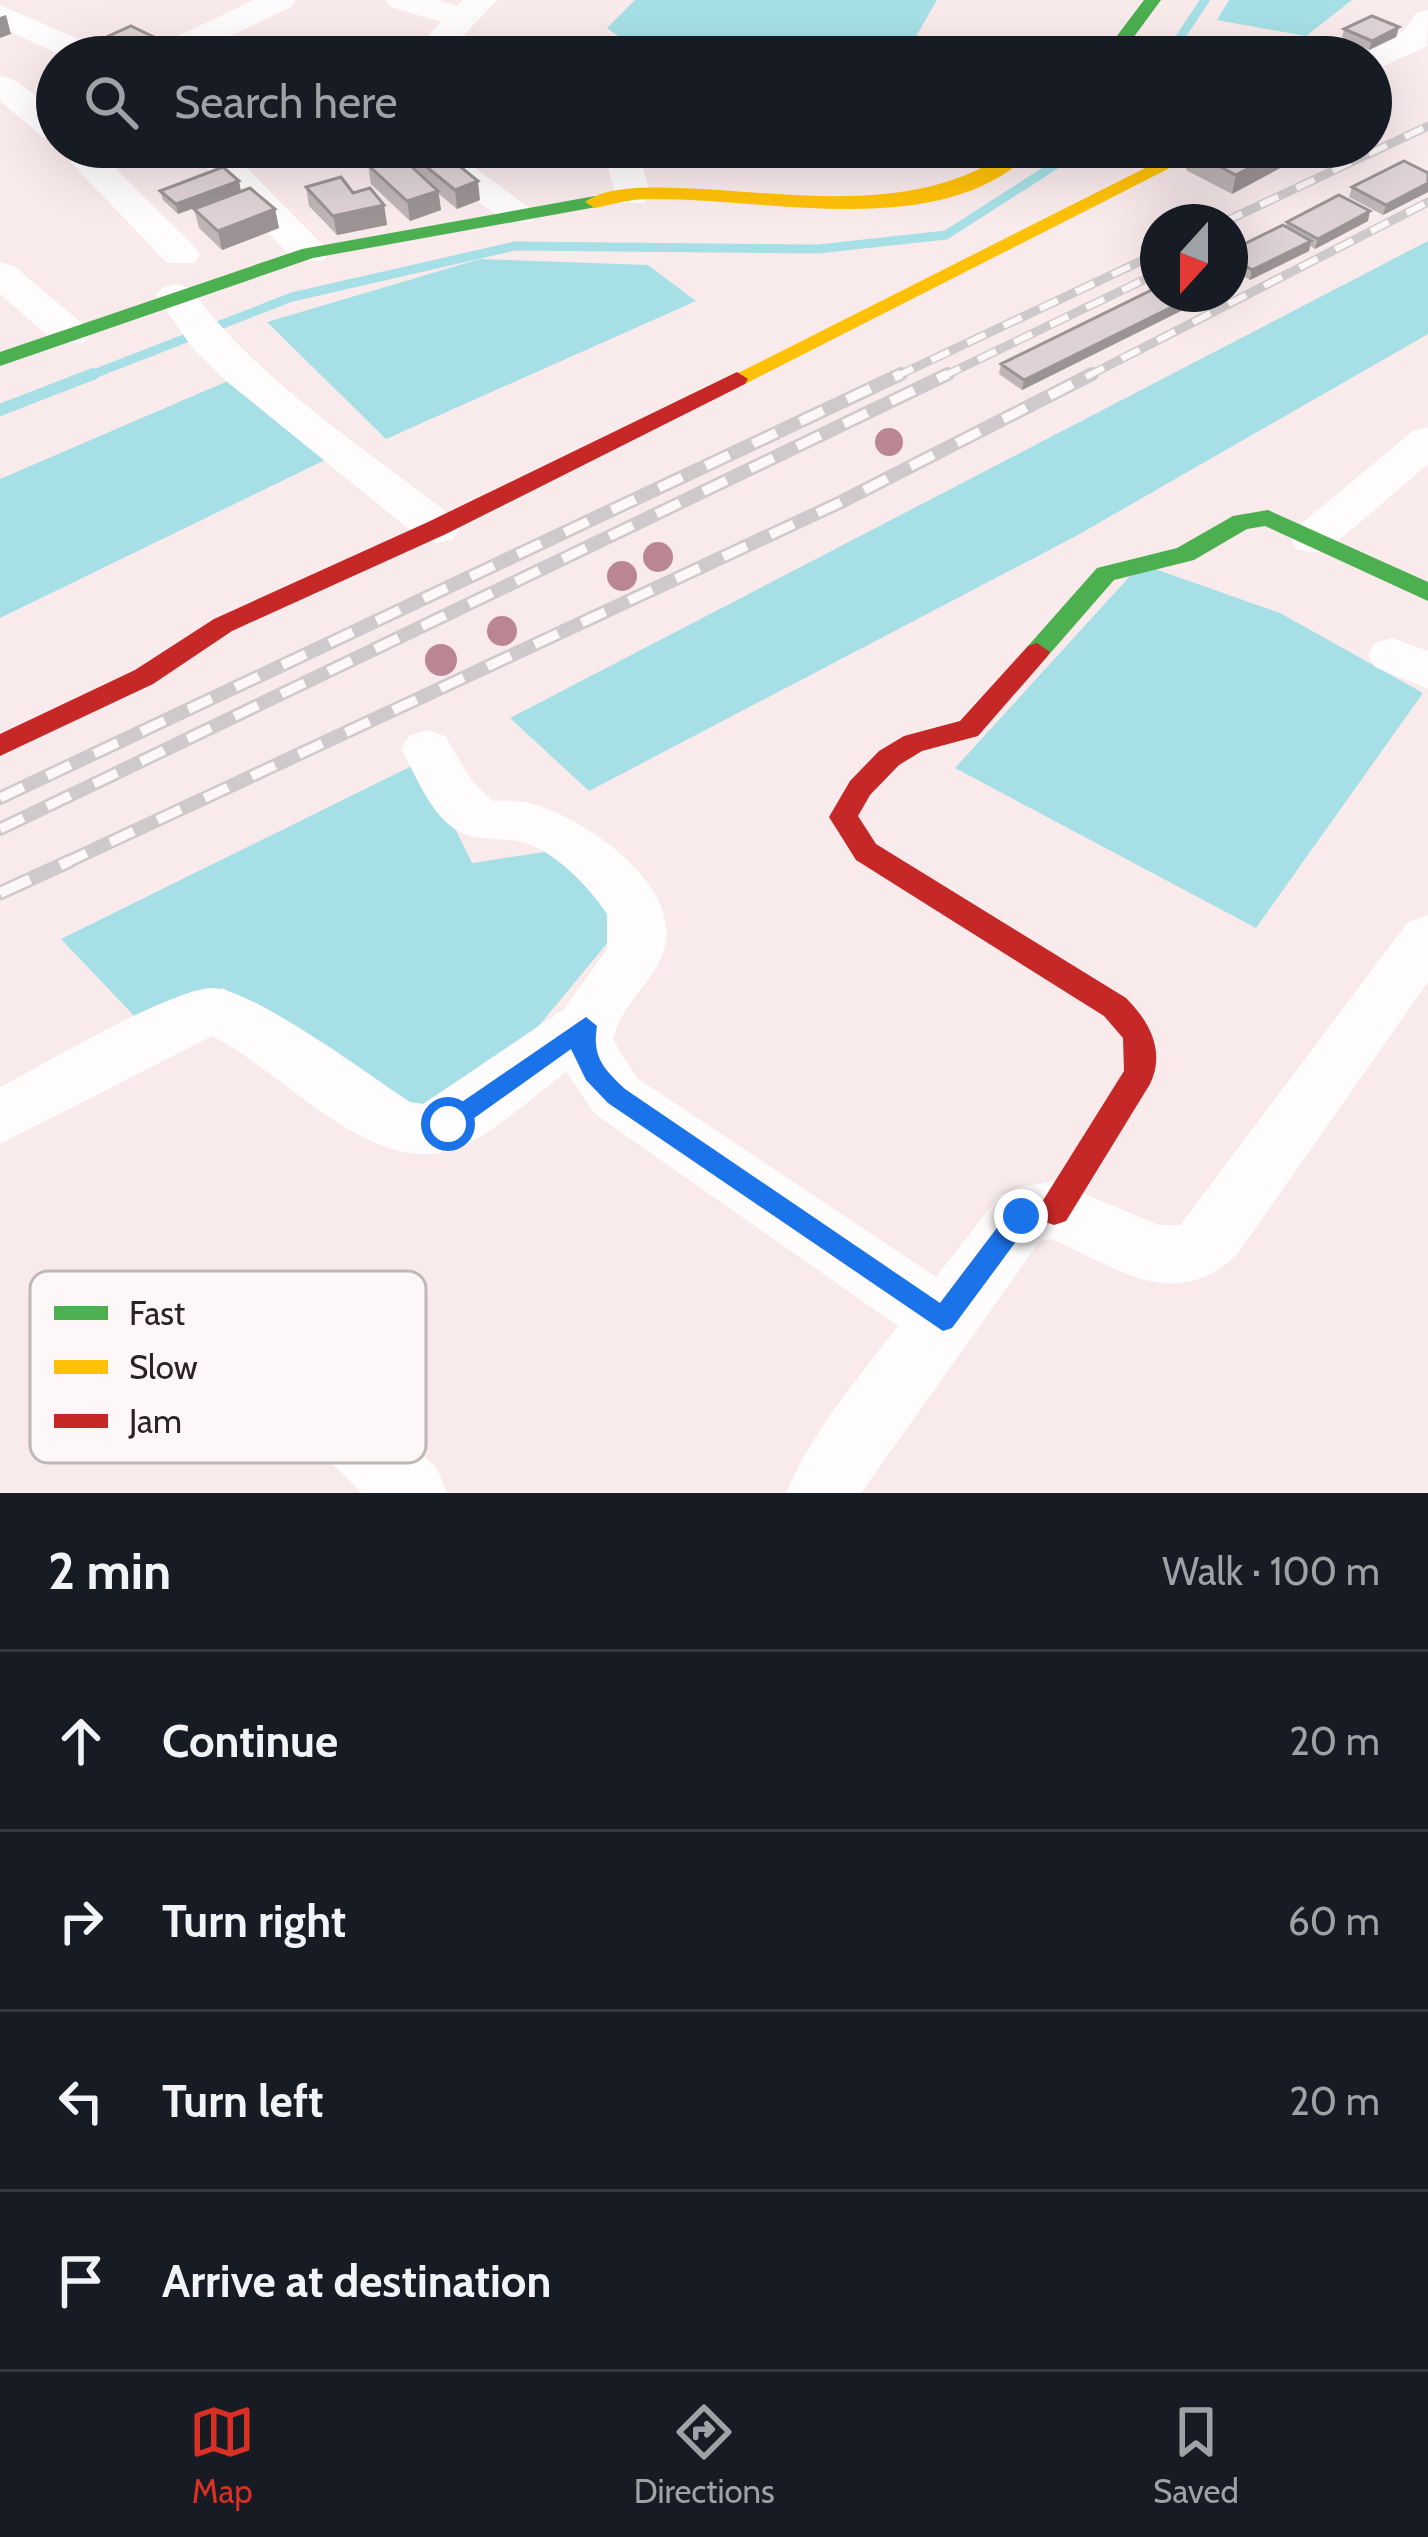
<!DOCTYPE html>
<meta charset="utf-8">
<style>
:root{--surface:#171b24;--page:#242831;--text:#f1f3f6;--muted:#9ea1a6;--line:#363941;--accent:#d93025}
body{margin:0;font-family:Cabin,sans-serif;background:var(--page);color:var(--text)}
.compass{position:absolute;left:1140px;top:204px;width:108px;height:108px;border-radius:50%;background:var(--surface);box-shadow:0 12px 48px #0002;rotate:201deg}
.stop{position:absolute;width:36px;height:36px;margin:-27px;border:9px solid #1a73e8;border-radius:50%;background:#fff}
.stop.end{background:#1a73e8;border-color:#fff;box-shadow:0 3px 12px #0008}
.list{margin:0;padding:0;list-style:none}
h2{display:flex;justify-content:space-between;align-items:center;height:156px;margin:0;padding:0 48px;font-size:51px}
h2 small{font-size:39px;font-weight:400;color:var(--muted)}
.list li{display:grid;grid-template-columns:78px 1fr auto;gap:36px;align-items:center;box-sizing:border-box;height:180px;padding:0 48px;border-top:3px solid var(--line)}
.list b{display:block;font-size:45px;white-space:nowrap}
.list em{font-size:39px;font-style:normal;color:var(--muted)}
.icon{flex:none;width:66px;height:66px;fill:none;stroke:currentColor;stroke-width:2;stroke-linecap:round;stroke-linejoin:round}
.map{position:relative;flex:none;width:1428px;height:1493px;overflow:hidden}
.search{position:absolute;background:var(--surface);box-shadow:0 12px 48px #0002;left:36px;right:36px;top:36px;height:132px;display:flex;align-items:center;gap:30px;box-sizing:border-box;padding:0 42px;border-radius:66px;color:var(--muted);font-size:45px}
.sheet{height:876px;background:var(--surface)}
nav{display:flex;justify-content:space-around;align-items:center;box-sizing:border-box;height:168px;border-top:3px solid var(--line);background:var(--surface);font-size:33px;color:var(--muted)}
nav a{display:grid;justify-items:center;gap:6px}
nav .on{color:var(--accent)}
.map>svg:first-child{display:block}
.water{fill:#a6e0e6}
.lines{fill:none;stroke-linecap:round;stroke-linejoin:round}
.stream-far1{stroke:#a6e0e6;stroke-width:9}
.stream{stroke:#a6e0e6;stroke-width:12}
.street{fill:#fefcfc;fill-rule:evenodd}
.fast{fill:#4caf50;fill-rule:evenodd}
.slow{fill:#ffc107;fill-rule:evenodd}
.jam{fill:#c62828;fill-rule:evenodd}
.rail-far2-casing{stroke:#cec9ca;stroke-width:9}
.rail-far1-casing{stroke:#cec9ca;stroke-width:14}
.rail-casing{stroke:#cec9ca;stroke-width:15}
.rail-far2{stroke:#fdf7f8;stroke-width:6;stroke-dasharray:20;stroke-linecap:butt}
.rail-far1{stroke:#fdf7f8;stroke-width:9;stroke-dasharray:26;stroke-linecap:butt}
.rail{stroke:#fdf7f8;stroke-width:10;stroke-dasharray:33;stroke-linecap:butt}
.tree{fill:#bb8694}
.wall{fill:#bfb5b6}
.shaded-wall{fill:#9b9394}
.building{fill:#ded2d4;stroke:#9b9394;stroke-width:3}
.route{fill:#1a73e8}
.key{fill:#fdf7f8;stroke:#beb7b8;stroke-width:3}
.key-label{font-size:33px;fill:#2c2224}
</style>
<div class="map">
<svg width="1428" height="1493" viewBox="0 0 1428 1493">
<rect width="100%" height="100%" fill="#f9eaec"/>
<!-- water -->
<path class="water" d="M635,0H937L904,57H648L607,28Z
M1229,0H1352L1306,36L1217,20Z
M1428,241V334L1076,536L589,791L510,718Z
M480,259L648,265L696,301L386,439L267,322Z
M230,380L327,459L0,618V479Z
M1141,564L1280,613L1423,693L1256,928L955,768Z
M422,761L472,863L557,850L624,923L517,1052L426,1119L223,988L140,1022L61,939Z"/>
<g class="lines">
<!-- stream-far1 -->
<path class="stream-far1" d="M1167,57L1205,0
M86,377L292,297L515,246L818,249L946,235L1083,147"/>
<!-- stream -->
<path class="stream" d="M0,410L93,374"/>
<!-- street -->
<path class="street" d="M254,0H296L291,7L187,57H143L148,50Z
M386,0H436L457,6L463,0H497L443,57H407L441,22L391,7Z
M0,5L104,50L109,57H65L0,27Z
M1428,10L1427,46L1371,72V57H1358L1403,32L1416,13Z
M0,76L12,79L57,110V141L44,138L0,101Z
M56,147H94L195,247L200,255L195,263H167Z
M187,147H226L323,245L328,253L323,261H295Z
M404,147H446L538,214L532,222H506Z
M602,147H638L650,195L644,203H618Z
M0,262L14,266L84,325L90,334L84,343H56L0,294Z
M176,284L190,288C258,381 362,446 453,517L460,528L453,539L437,543L421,539L225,380L194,350L156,296L162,288Z
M1428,427V464L1329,549L1313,553L1297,549L1290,538L1297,527L1413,431Z
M1392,638L1428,651V689L1375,667L1368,655L1375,643Z
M427,730L445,736L472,781L493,801C505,801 518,800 530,803C581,816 676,880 666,942C659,980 620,1003 613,1040L637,1078L936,1277L999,1196L1021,1187L1054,1181L1159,1225H1180L1408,922L1428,915V982L1239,1252C1177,1315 1119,1269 1052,1239L1040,1241L861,1493H786C812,1431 858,1378 898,1326L595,1114L566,1072C535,1095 503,1125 469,1143C380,1190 288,1074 212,1036L0,1144V1087C47,1063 163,993 210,988C248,985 373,1078 410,1102L423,1104L564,1009L607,949V914C590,888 555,851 523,842C498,836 475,844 452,827C428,809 416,775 401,749L409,736Z
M273,1327L297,1336L437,1468L447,1493H362L249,1382L240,1359L249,1336Z"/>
<!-- fast -->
<path class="fast" d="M1144,0H1161L1119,57H1101Z
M595,196L602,198V206L313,258L0,366V352L302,249Z
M1268,510L1428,582V601L1265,526L1247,529L1194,560L1114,580L1046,658H1028L1024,652L1028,646L1097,568L1177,548L1233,516Z"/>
<!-- slow -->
<path class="slow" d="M1016,147H1037C945,245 768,197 649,199C631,199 613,204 595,208L585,202C607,186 648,187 675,188C791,191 916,220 1016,147Z
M1187,147H1211L745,384H729L726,379Z"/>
<!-- jam -->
<path class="jam" d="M737,372L748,379L745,384L446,534L232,631L153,684L0,756V734L135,670L214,619L428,522Z
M1037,643L1050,652L1046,658L978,736L922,751L899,765L870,795L858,816L876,844L1126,998C1149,1021 1166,1051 1150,1084L1066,1221L1054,1225L1042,1221L1037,1210L1124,1071L1123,1038L1104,1016L856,860L829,817L850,781L879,751L904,736L960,721L1028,646Z"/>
<defs>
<path id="rail-far2" d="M1224,222L1428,126
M895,377L1158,253
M942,377L1158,273
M1086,377L1428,202"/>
<path id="rail-far1" d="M0,798L901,374
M0,829L948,374
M63,864L841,502L1092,374"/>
<path id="rail" d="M0,893L70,861"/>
</defs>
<!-- rail-far2 casing -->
<use href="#rail-far2" class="rail-far2-casing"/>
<!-- rail-far1 casing -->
<use href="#rail-far1" class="rail-far1-casing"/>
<!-- rail casing -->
<use href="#rail" class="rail-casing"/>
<!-- rail-far2 -->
<use href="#rail-far2" class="rail-far2"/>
<!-- rail-far1 -->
<use href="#rail-far1" class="rail-far1"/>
<!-- rail -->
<use href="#rail" class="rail"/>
</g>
<!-- trees -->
<g class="tree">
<circle cx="889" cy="442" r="14"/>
<circle cx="658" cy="557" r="15"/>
<circle cx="622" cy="576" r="15"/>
<circle cx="502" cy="631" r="15"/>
<circle cx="441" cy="660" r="16"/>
</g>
<!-- wall -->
<path class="wall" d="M1399,27L1396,37L1369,50L1342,38L1344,29Z
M102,39L164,50L150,57H121L104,49Z
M122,147H191V151L142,168L123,151Z
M235,147H292L293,152L262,166Z
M1199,147H1319L1232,194L1186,170L1190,151Z
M407,151L480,200L457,209L439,194L441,210L410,221L371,184L368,165L409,164Z
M1428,173V192L1383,215L1349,197L1352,187Z
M306,187L353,193L384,205L387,225L337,235L309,206Z
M160,191H241L178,214L163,200Z
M194,209H275L279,228L222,250L199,228Z
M1368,221L1315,249L1310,246L1309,251L1250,280L1230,268V251L1286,226L1287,222Z
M1158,294H1205L1203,300L1022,390L999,374L1001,364Z"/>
<!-- shaded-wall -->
<path class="shaded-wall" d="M6,15L11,34L0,38V17Z
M1399,27L1396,37L1369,50L1372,41Z
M162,41L164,50L150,57H133L132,55Z
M144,147H191V151L142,168L137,149Z
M281,147H292L293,152L262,166L260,156Z
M1288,147H1319L1232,194L1236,175Z
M239,181L241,191L178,214L176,204Z
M478,181L480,200L457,209L455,190Z
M1428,183V192L1383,215L1386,205Z
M438,191L441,210L410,221L407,201Z
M384,205L387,225L337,235L333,216Z
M275,209L279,228L222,250L218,231Z
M1370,211L1368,221L1315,249L1318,239Z
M1311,241L1309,251L1250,280L1252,270Z
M1198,294H1205L1203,300L1022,390L1024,380Z"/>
<!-- building -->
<path class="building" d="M1372,16L1399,27L1372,41L1344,29Z
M131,26L162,41L132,55L102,39Z
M247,147H281L260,156Z
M418,147H436L478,181L455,190L407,151Z
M1199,147H1288L1236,175L1190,151Z
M399,155L438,191L407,201L368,165Z
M1404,161L1428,173V183L1386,205L1352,187Z
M223,167L239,181L176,204L160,191Z
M341,177L353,193L370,188L384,205L333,216L306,187Z
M250,188L275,209L218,231L194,209Z
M1339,195L1370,211L1318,239L1287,222Z
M1283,225L1311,241L1252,270L1230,256V251Z
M1158,287V294H1198L1024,380L1001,364Z"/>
<!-- route -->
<path class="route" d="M586,1017L597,1026C592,1057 603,1068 625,1089L940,1303L1012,1208H1029V1224L952,1328L943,1331L608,1103L586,1080L571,1049L456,1131H440V1117Z"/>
<!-- legend -->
<rect x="30" y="1271" width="396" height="192" rx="18" class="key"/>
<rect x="54" y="1306" width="54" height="14" fill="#4caf50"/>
<rect x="54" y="1360" width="54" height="14" fill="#ffc107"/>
<rect x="54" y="1414" width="54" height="14" fill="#c62828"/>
<g class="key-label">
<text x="129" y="1325">Fast</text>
<text x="129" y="1379">Slow</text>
<text x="129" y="1433">Jam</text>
</g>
</svg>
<svg class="compass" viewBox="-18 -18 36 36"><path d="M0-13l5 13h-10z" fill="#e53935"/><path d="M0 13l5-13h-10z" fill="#9ea1a6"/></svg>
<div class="stop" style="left:448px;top:1124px"></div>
<div class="stop end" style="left:1021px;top:1216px"></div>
<div class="search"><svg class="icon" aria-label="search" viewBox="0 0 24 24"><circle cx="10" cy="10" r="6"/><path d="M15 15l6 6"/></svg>Search here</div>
</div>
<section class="sheet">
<h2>2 min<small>Walk · 100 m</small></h2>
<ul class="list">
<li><svg class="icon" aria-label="ahead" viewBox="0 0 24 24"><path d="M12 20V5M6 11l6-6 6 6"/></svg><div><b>Continue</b></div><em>20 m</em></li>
<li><svg class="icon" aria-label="right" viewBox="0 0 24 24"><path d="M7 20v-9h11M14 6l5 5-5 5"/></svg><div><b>Turn right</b></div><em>60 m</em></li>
<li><svg class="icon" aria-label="left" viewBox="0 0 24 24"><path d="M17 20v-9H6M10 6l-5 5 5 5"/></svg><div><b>Turn left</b></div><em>20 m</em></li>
<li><svg class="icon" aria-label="arrive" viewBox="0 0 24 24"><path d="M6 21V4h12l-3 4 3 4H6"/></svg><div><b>Arrive at destination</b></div></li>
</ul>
</section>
<nav>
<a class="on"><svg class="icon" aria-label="map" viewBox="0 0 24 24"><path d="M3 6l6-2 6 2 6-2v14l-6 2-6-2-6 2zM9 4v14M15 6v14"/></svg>Map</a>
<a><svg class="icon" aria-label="directions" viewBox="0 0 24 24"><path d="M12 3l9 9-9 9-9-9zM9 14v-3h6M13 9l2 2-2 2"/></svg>Directions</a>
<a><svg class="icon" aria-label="saved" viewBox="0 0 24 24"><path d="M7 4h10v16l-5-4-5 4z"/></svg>Saved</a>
</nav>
